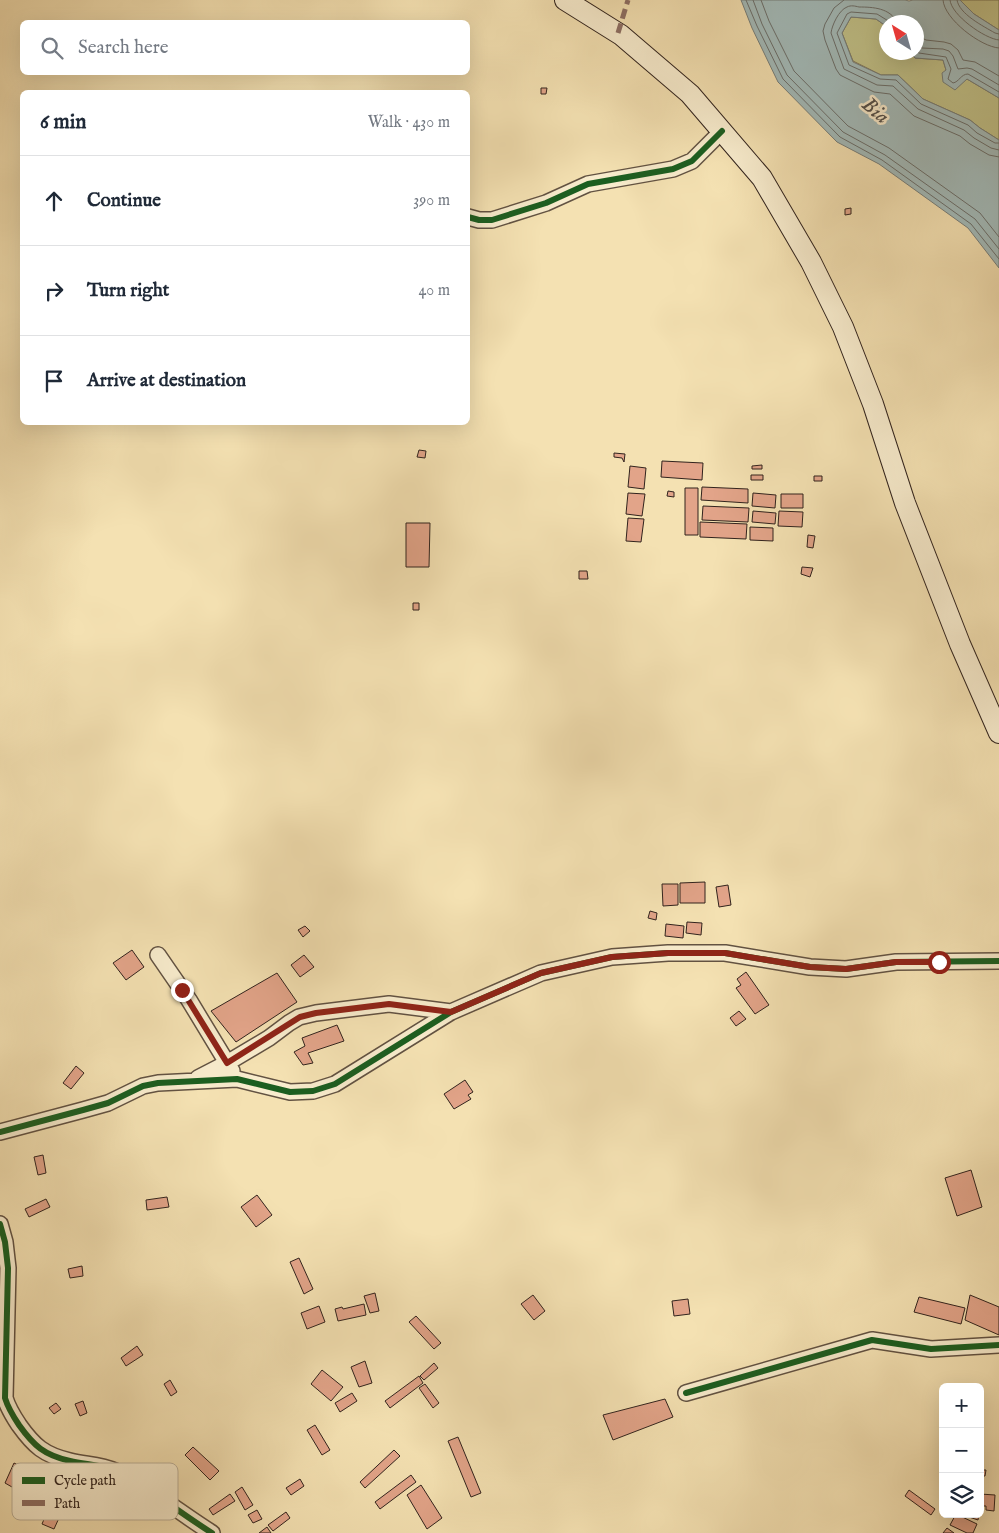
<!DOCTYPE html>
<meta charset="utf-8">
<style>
:root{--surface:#fff;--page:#f2f2f3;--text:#1f2937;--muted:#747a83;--line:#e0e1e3}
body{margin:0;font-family:"IM FELL English",serif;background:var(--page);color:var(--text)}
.controls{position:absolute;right:15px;bottom:15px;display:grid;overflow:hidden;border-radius:8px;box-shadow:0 5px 20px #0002}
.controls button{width:45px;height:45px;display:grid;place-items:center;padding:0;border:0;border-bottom:1px solid var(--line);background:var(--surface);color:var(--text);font:25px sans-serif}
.compass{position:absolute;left:879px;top:15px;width:45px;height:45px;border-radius:50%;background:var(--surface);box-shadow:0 5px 20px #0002;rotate:323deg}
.stop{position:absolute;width:15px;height:15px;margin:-11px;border:4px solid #8f2418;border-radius:50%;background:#fff}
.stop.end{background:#8f2418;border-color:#fff;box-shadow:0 1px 5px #0008}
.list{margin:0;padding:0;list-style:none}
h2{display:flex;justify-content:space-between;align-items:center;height:65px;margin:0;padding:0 20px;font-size:21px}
h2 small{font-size:16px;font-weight:400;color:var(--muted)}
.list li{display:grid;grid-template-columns:32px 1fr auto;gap:15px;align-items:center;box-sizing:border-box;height:90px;padding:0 20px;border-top:1px solid var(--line)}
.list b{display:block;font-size:19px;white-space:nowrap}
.list em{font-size:16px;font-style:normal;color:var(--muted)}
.icon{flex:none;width:28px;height:28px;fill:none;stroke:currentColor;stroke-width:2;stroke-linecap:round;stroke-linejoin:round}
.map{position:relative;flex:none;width:999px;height:1533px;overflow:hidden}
.search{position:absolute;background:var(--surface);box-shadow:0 5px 20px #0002;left:20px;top:20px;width:450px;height:55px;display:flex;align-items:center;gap:12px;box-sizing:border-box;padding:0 18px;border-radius:8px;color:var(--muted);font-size:19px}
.panel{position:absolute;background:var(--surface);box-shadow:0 5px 20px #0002;left:20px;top:90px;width:450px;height:335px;border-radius:8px}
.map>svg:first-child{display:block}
.green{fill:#c0c189;stroke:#787253}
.water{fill:#a2bab9;stroke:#757e7b}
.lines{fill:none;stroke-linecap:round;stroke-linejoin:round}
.shore{stroke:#6a6e6b;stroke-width:1}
.building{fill:#e2a489;stroke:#31231d}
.minor-casing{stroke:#625242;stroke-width:18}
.secondary-casing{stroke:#31231d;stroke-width:22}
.minor{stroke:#f8eccd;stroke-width:15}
.secondary{stroke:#f8eccd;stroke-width:20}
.quiet{stroke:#8d6e63;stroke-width:5;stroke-dasharray:10 5;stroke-linecap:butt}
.cycleway-casing{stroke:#f8eccd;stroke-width:9}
.cycleway{stroke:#1b5e20;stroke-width:6}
.route{stroke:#8f2418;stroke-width:6}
.labels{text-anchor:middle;stroke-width:5;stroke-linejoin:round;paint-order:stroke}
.water-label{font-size:21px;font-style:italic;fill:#53504c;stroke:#f8eccd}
.key{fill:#f8eccd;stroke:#bcb098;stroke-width:1}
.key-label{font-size:14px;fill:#31231d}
</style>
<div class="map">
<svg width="999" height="1533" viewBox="0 0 999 1533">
<rect width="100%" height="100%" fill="#f4e1b2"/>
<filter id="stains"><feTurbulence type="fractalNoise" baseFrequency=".004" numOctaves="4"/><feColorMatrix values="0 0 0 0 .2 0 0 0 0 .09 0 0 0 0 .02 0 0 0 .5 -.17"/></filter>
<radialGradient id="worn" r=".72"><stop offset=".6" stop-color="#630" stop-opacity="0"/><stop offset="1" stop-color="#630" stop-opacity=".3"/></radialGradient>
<!-- green -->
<path class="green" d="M960,0H999V30L974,14Z
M851,17L876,19L886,26V52L911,53L915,58L943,60L946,70L967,79L999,98V140L980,128L970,120L923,99L898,75H881L853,61L842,33Z"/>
<!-- water -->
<path class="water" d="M741,0H905L909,1L913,0H960L974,14L999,30V98L967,79L955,90L943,82L942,73L946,70L943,60L915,58L911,53L916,52V22H886V26L876,19L851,17L842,33L853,62L881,75H898L923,99L970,120L980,128L999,140V268L968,228L879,164L837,142L778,82L752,28Z"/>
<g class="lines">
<!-- shore -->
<path class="shore" d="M746,0L757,26L783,79L840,137L882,160L971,224L999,259
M753,0L762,24L787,75L843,132L885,155L975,219L999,249
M761,0L769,21L794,71L848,126L889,148L980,213L999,237
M844,0L834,8L825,24L823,31L825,40L836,69L840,75L874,92L890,94L914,116L960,136L970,144L989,155L999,157
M943,0C944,19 981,47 999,48
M950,0C951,15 985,39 999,40
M957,0C959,14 983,26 995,33L999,34
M890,22L877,14L851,12L847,14L837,33L849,65L880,79L896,80L921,104L968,125L977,133L995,143H999
M897,22C890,8 873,7 859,7C855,6 851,5 847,7C839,10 832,25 831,33L844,69L877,85L893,86L918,109L964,130L974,138L991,148L999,150
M916,35L926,40L944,42L951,44L958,50L963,60L975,62L999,76
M916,43L922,48L943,49L949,51L953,56L958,69L967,68L972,69L999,85
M916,51L919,53L946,57L951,69L948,79L953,83C959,82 961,74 968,74L999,92"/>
</g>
<!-- building -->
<path class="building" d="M541,88H547L546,94H541Z
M851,208V214L845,215V209Z
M419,450L426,451L425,458L417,457Z
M614,453L625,454L624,462L622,458L614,457Z
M662,461L703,463L702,480L661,477Z
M762,465V469H752V466Z
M630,466L646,468L644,489L628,487Z
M751,475H763V480H751Z
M814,476H822V481H814Z
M702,487L748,489V503L701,500Z
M685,488H698V535H685Z
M668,491L674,492V497L667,496Z
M628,493L645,494L642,516L626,514Z
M753,493L776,495L775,508L752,506Z
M781,494H803V508H781Z
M703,506L749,508L748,522L702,520Z
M753,511L776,513L775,524L752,522Z
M779,511L803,512L802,527L778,526Z
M628,518L644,519L641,542L626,541Z
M700,522L747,524L746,539L700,537Z
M406,523H430L429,567H406Z
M750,527L773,528V541L750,540Z
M808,535L815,536L813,548L807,547Z
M802,567L813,568L810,577L801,574Z
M579,571H587L588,579H579Z
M413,603H419V610H413Z
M705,882V903H680V883Z
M662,884H678V905L663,906Z
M728,885L731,905L719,907L716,887Z
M650,911L657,913L656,920L648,918Z
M687,922L702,923L701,935L686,933Z
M666,924L684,926L683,938L665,936Z
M305,926L310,931L303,937L298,930Z
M132,950L144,967L126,980L113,963Z
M304,955L314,967L300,977L291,965Z
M746,972L769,1005L755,1014L736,988L741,985L737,979Z
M277,973L297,1002L236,1042L211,1011Z
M739,1011L746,1019L736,1026L730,1018Z
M337,1025L344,1041L308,1053L313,1063L303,1065L294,1052L305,1046L302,1038Z
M76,1066L84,1073L71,1089L63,1083Z
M465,1080L473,1092L468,1095L471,1099L454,1109L444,1094Z
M43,1155L46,1173L38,1175L34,1157Z
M971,1170L982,1207L957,1216L945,1178Z
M257,1195L272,1215L256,1227L241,1207Z
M167,1197L169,1207L147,1210L146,1200Z
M46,1199L50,1207L29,1217L25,1209Z
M299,1258L313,1289L304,1294L290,1262Z
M82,1266L83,1276L70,1278L68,1269Z
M375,1293L379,1311L370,1313L364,1296Z
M533,1295L545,1311L534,1320L521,1304Z
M970,1295L999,1307V1335L965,1320Z
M919,1297L965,1308L961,1324L914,1312Z
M688,1299L690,1314L674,1316L672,1301Z
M364,1304L366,1315L338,1321L335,1309L342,1307L343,1309Z
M319,1306L325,1322L307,1329L301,1313Z
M416,1316L441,1343L434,1349L409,1322Z
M137,1346L143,1355L126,1366L121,1358Z
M365,1361L372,1383L359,1387L351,1367Z
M434,1363L438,1368L424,1380L420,1376Z
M322,1370L343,1387L331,1401L311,1384Z
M419,1376L423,1383L390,1408L385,1401Z
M170,1380L177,1392L171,1396L164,1384Z
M425,1384L439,1403L433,1408L419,1388Z
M352,1393L357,1401L340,1412L335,1403Z
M665,1399L673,1417L613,1440L603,1415Z
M83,1401L87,1413L80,1416L75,1404Z
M56,1403L61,1409L54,1414L49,1408Z
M315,1425L330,1450L322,1455L307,1430Z
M458,1437L481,1493L471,1497L448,1441Z
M193,1447L219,1471L210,1480L185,1455Z
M394,1450L400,1456L365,1488L360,1482Z
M14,1463L22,1467L12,1487L5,1483Z
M980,1470H986L985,1476H980Z
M411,1475L416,1482L380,1509L375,1502Z
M300,1479L304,1486L291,1495L286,1488Z
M421,1485L442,1518L427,1529L407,1495Z
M242,1487L253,1505L245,1510L235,1492Z
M909,1490L935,1509L931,1515L905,1496Z
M230,1494L235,1501L213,1515L209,1509Z
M980,1494L995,1495L994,1511L986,1510V1506H980Z
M257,1510L262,1519L253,1523L248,1515Z
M47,1512L59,1518L54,1529L42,1524Z
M286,1512L290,1518L273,1531L268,1525Z
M956,1514L977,1524L973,1533H967L950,1525Z
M970,1514H979L978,1520L969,1517Z
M267,1527L271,1533H259Z
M947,1528L954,1533H943Z"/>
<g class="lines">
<defs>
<path id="minor" d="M468,217L479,220H492L546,203L588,184L673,169L692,161L722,131
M158,955L189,1000L232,1071
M198,1078L227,1063L269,1038L289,1023L299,1017L316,1013L389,1004L451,1012
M0,1132L83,1110L108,1103L143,1086L158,1083L237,1079L290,1092L313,1091L335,1084L451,1012L541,973L612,957L668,953H725L810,967L846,969L896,962L999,961
M0,1224L5,1242L8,1268L5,1398C8,1408 13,1416 19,1425C34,1446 44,1455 70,1461C86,1465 100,1464 115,1471C150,1488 180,1513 212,1533
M686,1393L872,1340L931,1349L999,1345"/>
<path id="secondary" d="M565,0L621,35L690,94L762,178L811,262L843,327L873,404L905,503L960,644L999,733"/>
</defs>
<!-- minor casing -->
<use href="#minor" class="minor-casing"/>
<!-- secondary casing -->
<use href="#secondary" class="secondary-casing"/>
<!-- minor -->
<use href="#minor" class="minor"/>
<!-- secondary -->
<use href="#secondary" class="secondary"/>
<!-- quiet -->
<path class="quiet" d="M618,33L628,0"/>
<defs>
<path id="cycleway" d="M468,217L479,220H492L546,203L588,184L673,169L692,161L722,131
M0,1132L83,1110L108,1103L143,1086L158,1083L237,1079L290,1092L313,1091L335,1084L451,1012L541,973L612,957L668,953H725L810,967L846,969L896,962L999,961
M0,1224L5,1242L8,1268L5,1398C8,1408 13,1416 19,1425C34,1446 44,1455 70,1461C86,1465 100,1464 115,1471C150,1488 180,1513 212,1533
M686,1393L872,1340L931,1349L999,1345"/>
</defs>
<!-- cycleway casing -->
<use href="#cycleway" class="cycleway-casing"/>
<!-- cycleway -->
<use href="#cycleway" class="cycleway"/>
</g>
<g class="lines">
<!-- route -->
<path class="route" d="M182,990L227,1063L300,1017L316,1013L389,1004L451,1012L541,973L612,957L668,953H725L810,967L846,969L896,962H939"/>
</g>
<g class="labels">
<!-- water labels -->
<g class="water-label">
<text transform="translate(876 110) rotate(40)" y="7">Bia</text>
</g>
</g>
<!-- legend -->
<rect x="12" y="1463" width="166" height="57" rx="8" class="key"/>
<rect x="22" y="1477" width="23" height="7" fill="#1b5e20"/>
<rect x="22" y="1500" width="23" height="6" fill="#8d6e63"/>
<g class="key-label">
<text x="54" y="1485">Cycle path</text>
<text x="54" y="1508">Path</text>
</g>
<rect width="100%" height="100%" filter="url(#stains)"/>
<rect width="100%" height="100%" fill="url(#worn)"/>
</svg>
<div class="controls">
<button>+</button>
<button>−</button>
<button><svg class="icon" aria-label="layers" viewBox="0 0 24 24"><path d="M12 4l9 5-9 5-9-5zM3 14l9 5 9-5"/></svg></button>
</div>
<svg class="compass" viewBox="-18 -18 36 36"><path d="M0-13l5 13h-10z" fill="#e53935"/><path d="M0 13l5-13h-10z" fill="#747a83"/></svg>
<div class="stop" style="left:939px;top:962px"></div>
<div class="stop end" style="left:182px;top:990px"></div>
<div class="search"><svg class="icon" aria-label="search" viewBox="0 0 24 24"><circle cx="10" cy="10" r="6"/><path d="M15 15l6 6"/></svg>Search here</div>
<section class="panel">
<h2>6 min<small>Walk · 430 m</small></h2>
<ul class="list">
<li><svg class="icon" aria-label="ahead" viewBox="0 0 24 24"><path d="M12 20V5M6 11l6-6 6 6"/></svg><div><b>Continue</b></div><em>390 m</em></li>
<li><svg class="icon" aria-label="right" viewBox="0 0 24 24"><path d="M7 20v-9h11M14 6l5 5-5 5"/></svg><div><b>Turn right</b></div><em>40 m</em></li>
<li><svg class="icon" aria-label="arrive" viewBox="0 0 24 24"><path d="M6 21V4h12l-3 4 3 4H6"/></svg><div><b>Arrive at destination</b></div></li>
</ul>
</section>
</div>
